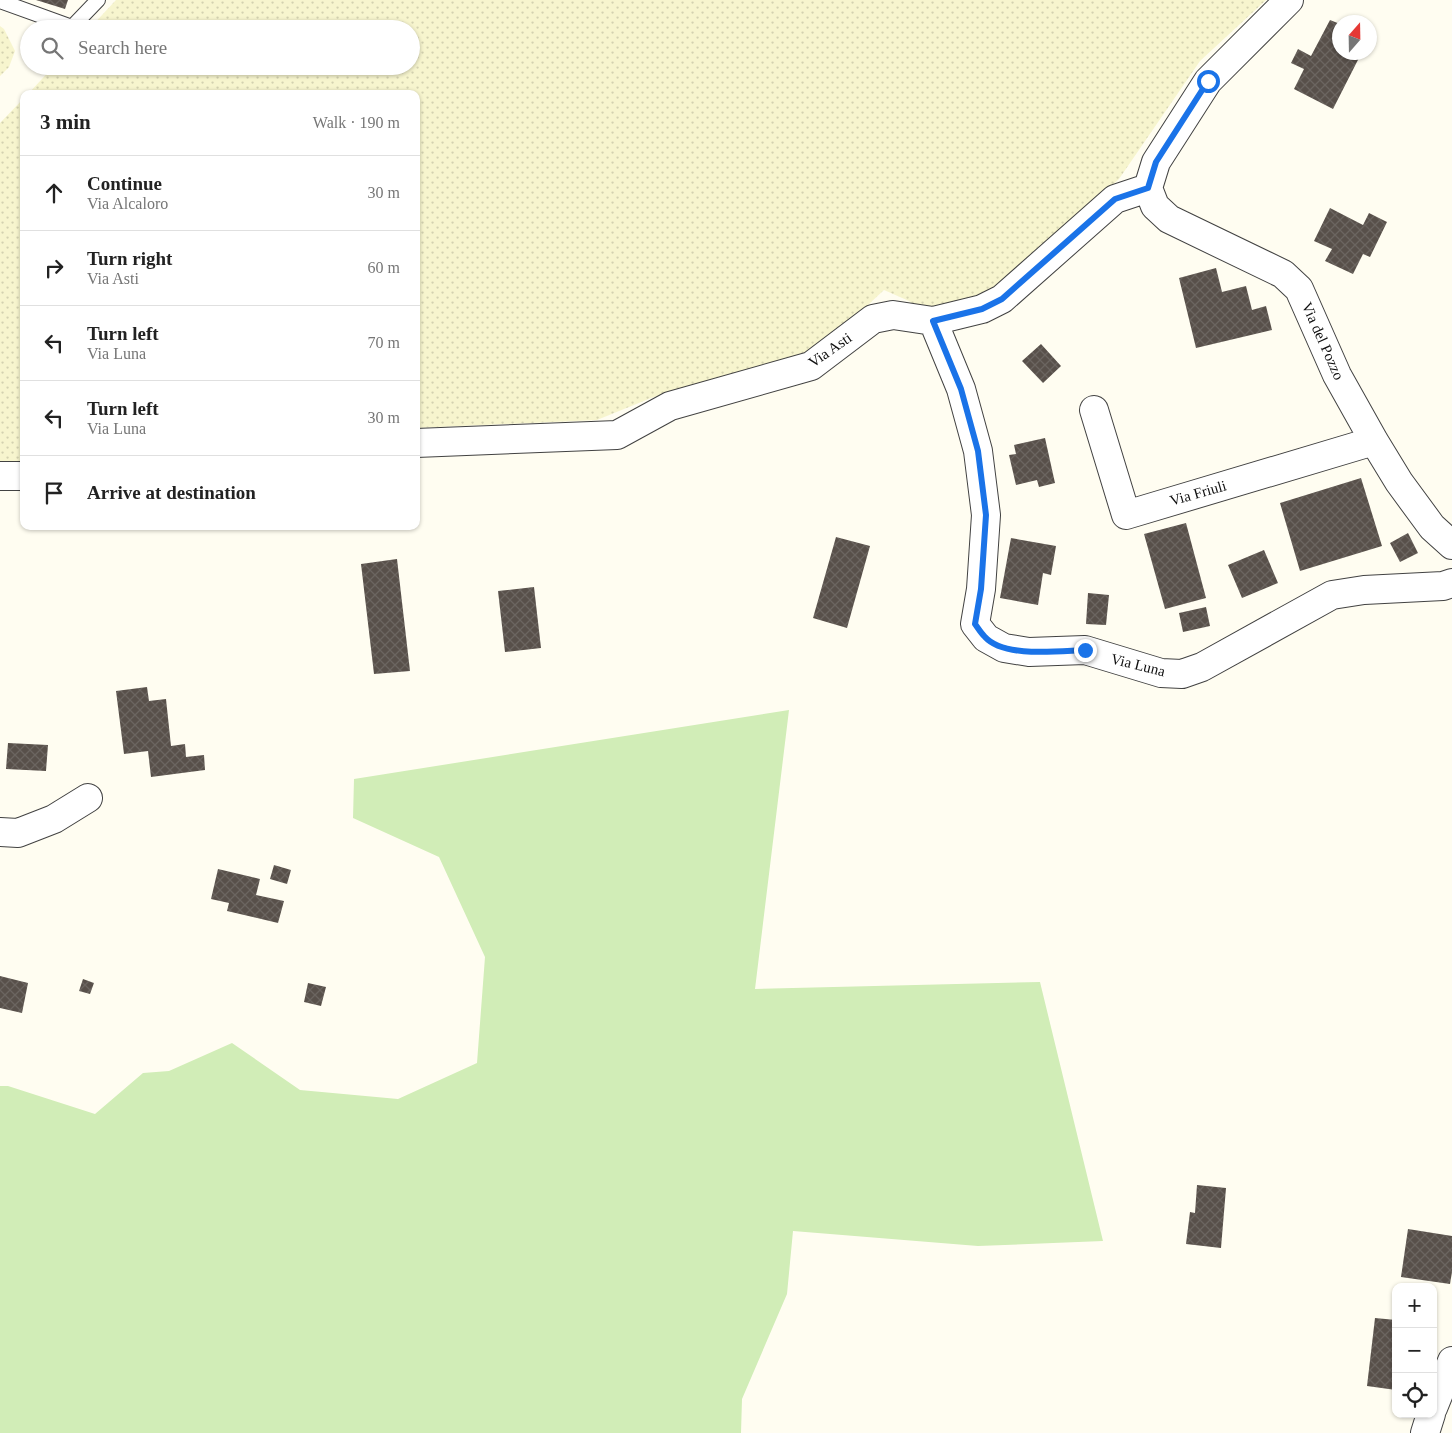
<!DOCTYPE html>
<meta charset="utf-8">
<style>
:root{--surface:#fff;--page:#f6f6f6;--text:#222;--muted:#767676;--line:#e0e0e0}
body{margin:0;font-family:Georgia,serif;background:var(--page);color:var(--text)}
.controls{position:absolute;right:15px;bottom:15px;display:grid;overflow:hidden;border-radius:10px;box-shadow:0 1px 4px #0004}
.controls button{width:45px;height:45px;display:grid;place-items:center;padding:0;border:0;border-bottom:1px solid var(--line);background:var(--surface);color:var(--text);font:25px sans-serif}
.compass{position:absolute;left:1332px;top:15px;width:45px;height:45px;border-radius:50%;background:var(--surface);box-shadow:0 1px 4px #0004;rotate:20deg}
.stop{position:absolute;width:15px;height:15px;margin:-11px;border:4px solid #1a73e8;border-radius:50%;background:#fff}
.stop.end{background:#1a73e8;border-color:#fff;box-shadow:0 1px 5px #0008}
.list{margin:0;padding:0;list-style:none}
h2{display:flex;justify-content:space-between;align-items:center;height:65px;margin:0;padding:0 20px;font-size:21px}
h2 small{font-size:16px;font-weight:400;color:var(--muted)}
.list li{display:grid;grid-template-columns:32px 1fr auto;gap:15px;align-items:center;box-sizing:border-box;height:75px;padding:0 20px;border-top:1px solid var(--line)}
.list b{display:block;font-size:19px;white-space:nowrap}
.list p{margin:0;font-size:16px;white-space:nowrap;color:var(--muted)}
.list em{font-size:16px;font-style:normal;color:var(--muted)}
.icon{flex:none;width:28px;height:28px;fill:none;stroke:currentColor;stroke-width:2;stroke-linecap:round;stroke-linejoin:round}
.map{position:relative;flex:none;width:1452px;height:1433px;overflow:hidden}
.search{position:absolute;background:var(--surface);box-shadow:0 1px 4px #0004;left:20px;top:20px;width:400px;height:55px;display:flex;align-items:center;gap:12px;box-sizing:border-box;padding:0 18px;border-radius:28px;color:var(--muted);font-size:19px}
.panel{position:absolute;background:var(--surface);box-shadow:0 1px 4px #0004;left:20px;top:90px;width:400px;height:440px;border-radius:10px}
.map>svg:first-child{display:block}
.farmland{fill:url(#farmland-dots)}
.grass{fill:#d1edb7}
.building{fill:url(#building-cross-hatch)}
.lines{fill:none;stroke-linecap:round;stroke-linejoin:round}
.lane-casing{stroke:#424242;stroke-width:16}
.street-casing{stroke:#424242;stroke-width:30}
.lane{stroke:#fff;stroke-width:14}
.street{stroke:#fff;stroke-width:28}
.route{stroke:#1a73e8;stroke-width:6}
.labels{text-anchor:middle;stroke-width:5;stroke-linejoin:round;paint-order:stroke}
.street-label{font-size:15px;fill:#0f0f0f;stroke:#fff}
</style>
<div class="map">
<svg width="1452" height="1433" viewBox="0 0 1452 1433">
<defs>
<pattern id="farmland-dots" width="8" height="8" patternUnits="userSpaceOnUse" patternTransform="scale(1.25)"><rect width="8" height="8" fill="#f7f5ce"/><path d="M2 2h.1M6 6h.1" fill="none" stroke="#d3d1b0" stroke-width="1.8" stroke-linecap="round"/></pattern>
<pattern id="building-cross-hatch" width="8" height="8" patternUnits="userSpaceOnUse" patternTransform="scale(1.25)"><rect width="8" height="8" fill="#58504a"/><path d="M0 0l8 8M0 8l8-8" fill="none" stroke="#6b6560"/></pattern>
</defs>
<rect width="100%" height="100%" fill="#fffdf1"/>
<!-- farmland -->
<path class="farmland" d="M116,0H1266L1200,61L1119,179L996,292L929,310L917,308L909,301L884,290L854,318L804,354L651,398L597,420L416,428V94H28L54,66H411V29H89Z
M0,26L4,29L15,51L9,67L0,76Z
M24,98V467L0,468V123Z"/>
<!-- grass -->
<path class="grass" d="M789,710L755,989L1040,982L1103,1241L978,1246L793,1231L787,1294L742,1399L741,1433H0V1086H8L95,1114L143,1073L169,1071L232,1043L300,1090L398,1099L477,1063L485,957L439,857L353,818L354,779Z"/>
<!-- building -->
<path class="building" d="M36,0H68L65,9Z
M1330,20L1340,24V52H1362L1333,109L1294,89L1304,69L1291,63L1298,49L1311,56Z
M1330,208L1363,225L1369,213L1387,222L1370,257L1363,254L1353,274L1325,261L1332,249L1314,241Z
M1216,268L1222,292L1246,286L1252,310L1266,306L1272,330L1196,348L1179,278Z
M1041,344L1061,366L1043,383L1022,361Z
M1045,438L1055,483L1039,487L1037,480L1016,485L1009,455L1016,454L1014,445Z
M1361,478L1382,546L1300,571L1280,503Z
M1186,523L1206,598L1165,609L1144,534Z
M1408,533L1418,553L1400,562L1390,543Z
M836,537L870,546L847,628L813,618Z
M1011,538L1056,546L1051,575L1043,573L1038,605L1000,598Z
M1264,550L1278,583L1242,598L1228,565Z
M397,559L410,671L374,674L361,564Z
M534,587L541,648L505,652L498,591Z
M1088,593L1109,595L1106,625L1086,624Z
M1206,607L1210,626L1183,632L1179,613Z
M147,687L149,701L166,699L171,746L185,744L186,757L204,755L205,770L151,777L148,751L124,754L116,691Z
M8,743L48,745L46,771L6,769Z
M274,865L291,870L287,884L270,879Z
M218,869L260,879L256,895L284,901L278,923L227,911L229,903L211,899Z
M0,976L28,983L22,1013L0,1008Z
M83,979L94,983L90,994L79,991Z
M308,983L326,987L321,1006L304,1002Z
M1197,1185L1226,1188L1221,1248L1186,1244L1190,1212L1195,1213Z
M1408,1229L1452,1236V1272L1450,1284L1401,1277Z
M1375,1318L1396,1320V1390L1367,1386Z"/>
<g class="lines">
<defs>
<path id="lane" d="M0,1L72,27L98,0"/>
<path id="street" d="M1148,188L1155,206L1169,219L1283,274L1299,289L1337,375L1374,441L1399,482L1432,527L1452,545
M1148,188L1156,162L1208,81L1289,0
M933,321L961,389L978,451L986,515L981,589L975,624L986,638L1004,648L1029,652L1085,650L1161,673L1182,674L1202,667L1332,595L1364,590L1443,586L1452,583
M1094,410L1126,515L1374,441
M416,443L617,435L670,406L811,366L873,319L893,315L933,321L982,309L1002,299L1115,199L1148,188
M0,476H24
M0,832L18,833L54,819L88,798
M1433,1408L1452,1361
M1425,1433L1431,1414"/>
</defs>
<!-- lane casing -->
<use href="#lane" class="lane-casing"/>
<!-- street casing -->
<use href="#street" class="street-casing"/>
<!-- lane -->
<use href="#lane" class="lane"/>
<!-- street -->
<use href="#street" class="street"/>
</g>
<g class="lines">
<!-- route -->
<path class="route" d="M1085,650C1058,651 1004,658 985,637C981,633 978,628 975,624L981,589L986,515L978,451L961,389L933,321L982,309L1002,299L1115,199L1148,188L1156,162L1208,81"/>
</g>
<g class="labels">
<!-- street labels -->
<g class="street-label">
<text transform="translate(1323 341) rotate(66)" y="5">Via del Pozzo</text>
<text transform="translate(830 350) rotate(-35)" y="5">Via Asti</text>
<text transform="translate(1198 493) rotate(-16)" y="5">Via Friuli</text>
<text transform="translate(1138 665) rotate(14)" y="5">Via Luna</text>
</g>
</g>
</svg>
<div class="controls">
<button>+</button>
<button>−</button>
<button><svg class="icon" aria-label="locate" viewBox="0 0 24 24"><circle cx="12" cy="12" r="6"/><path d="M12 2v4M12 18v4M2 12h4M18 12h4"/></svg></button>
</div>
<svg class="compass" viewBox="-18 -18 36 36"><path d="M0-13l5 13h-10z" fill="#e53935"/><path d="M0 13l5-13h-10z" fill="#767676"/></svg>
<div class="stop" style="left:1208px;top:81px"></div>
<div class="stop end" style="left:1085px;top:650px"></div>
<div class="search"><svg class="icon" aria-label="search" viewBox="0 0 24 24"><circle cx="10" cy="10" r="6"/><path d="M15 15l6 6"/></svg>Search here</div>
<section class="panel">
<h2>3 min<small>Walk · 190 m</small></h2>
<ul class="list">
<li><svg class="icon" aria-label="ahead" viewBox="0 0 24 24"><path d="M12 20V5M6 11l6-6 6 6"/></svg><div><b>Continue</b><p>Via Alcaloro</p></div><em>30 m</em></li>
<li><svg class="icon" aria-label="right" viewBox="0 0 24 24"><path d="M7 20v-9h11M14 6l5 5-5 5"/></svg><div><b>Turn right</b><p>Via Asti</p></div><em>60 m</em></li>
<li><svg class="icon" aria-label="left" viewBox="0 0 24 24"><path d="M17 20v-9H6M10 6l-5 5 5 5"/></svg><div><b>Turn left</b><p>Via Luna</p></div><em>70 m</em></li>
<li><svg class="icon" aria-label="left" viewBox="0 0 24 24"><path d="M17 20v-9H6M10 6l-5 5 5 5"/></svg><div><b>Turn left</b><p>Via Luna</p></div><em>30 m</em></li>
<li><svg class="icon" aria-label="arrive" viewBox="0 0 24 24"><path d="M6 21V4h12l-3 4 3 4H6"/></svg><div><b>Arrive at destination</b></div></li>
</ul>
</section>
</div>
